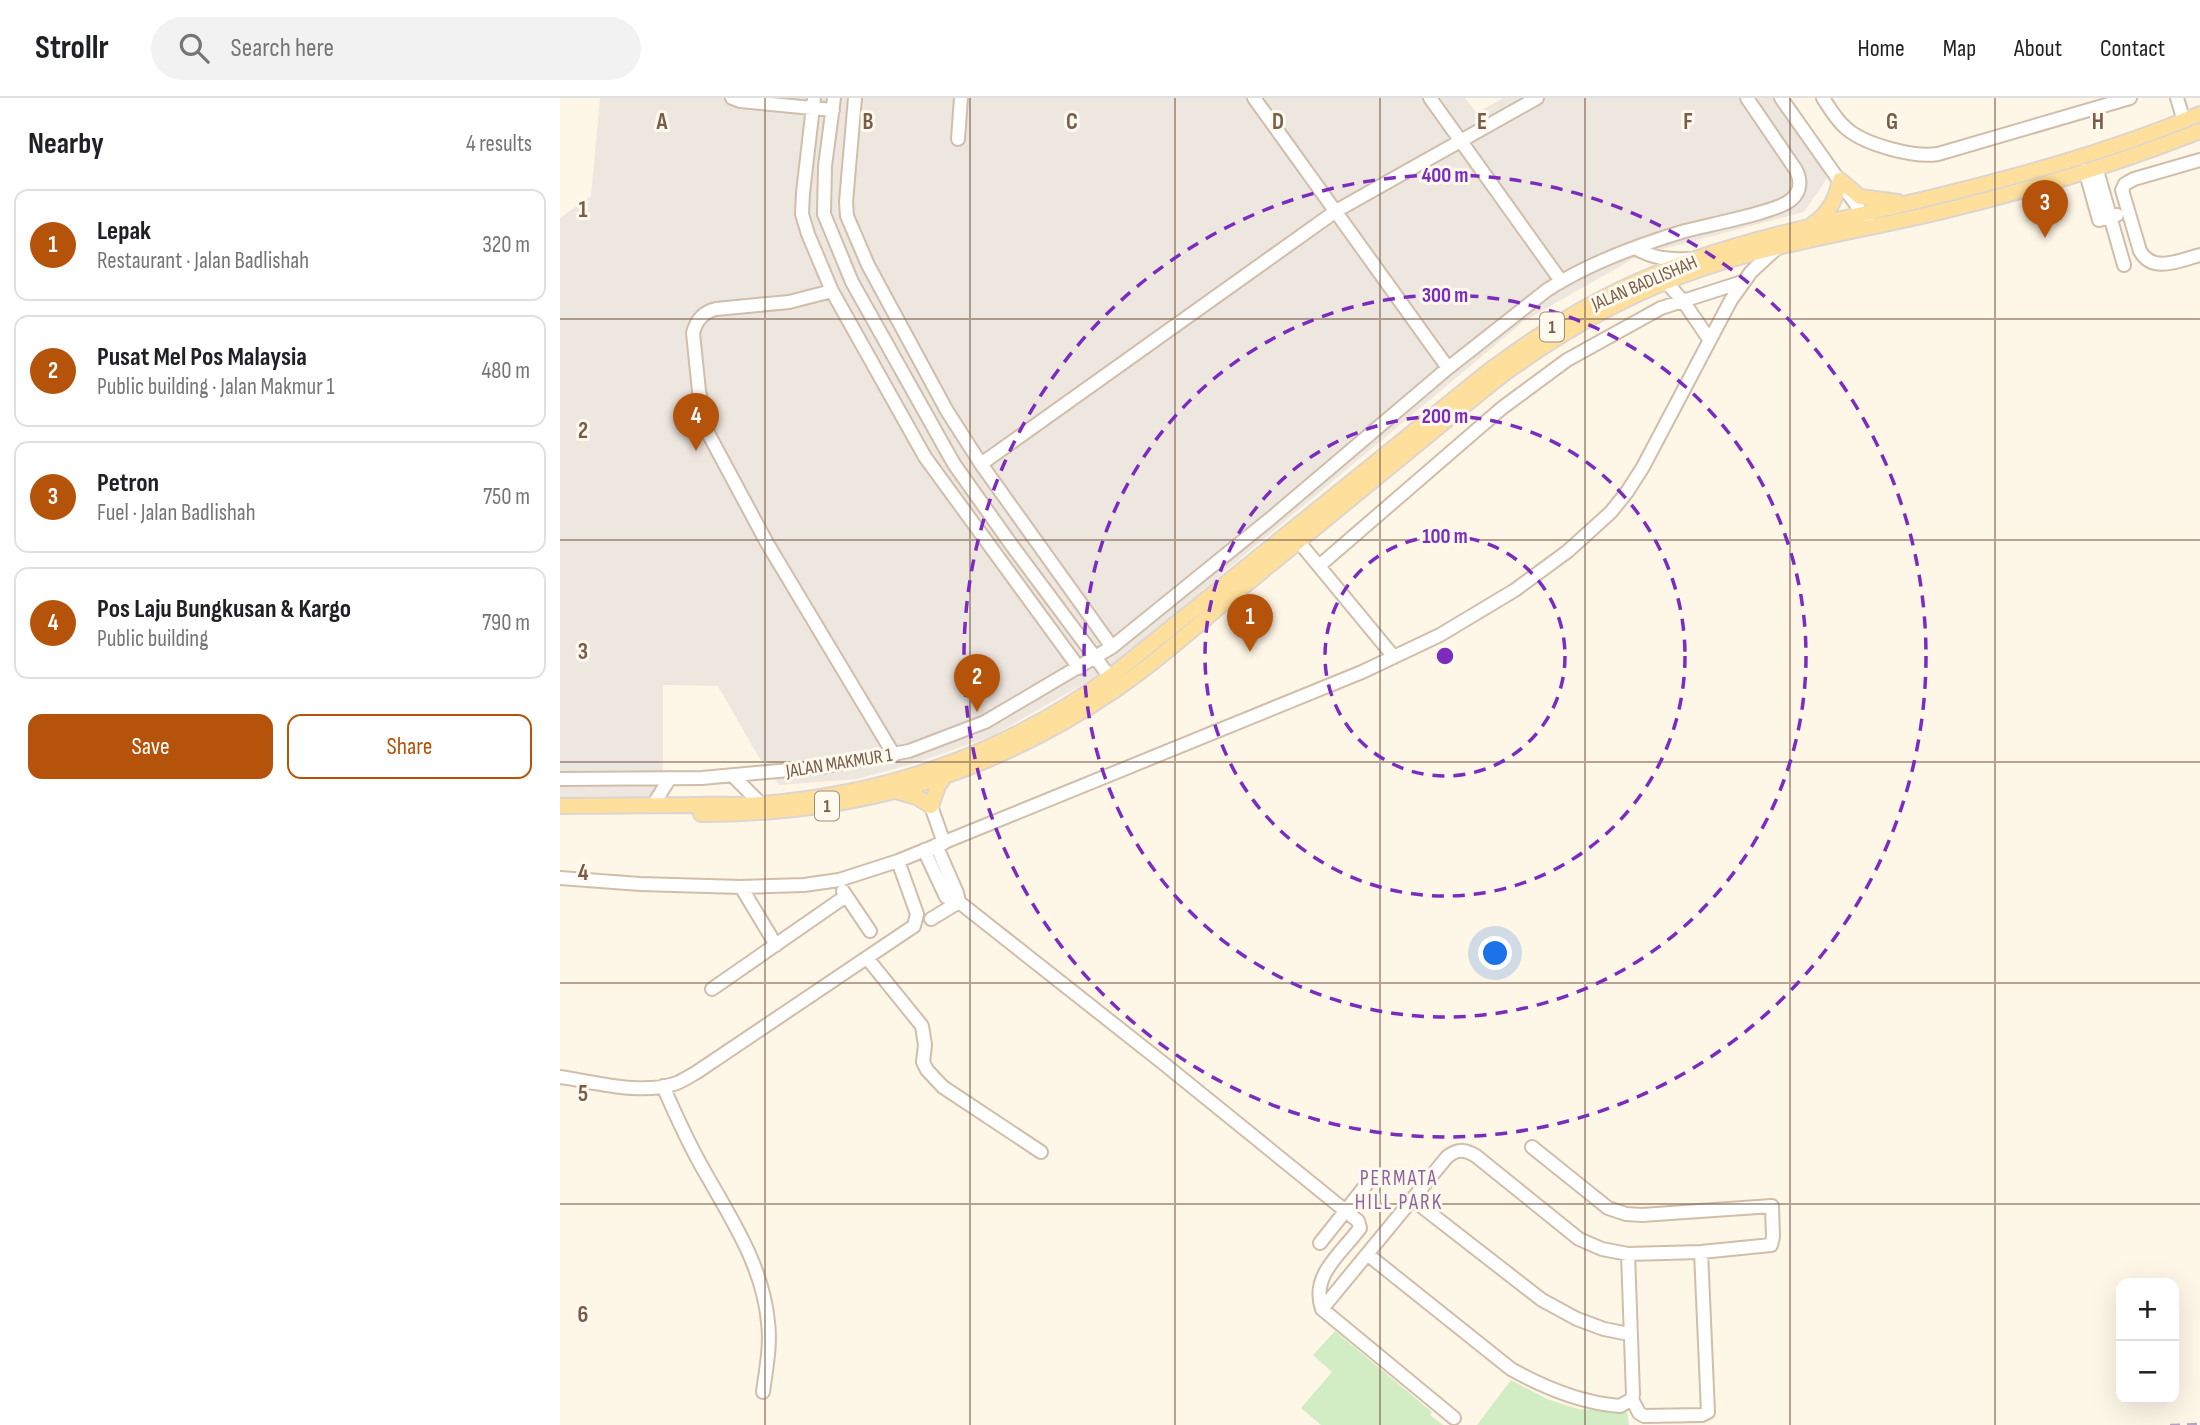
<!DOCTYPE html>
<meta charset="utf-8">
<style>
:root{--surface:#fff;--page:#f2f2f2;--text:#202124;--muted:#757577;--line:#e0e0e0;--accent:#b45309}
body{margin:0;font-family:"Sofia Sans Condensed",sans-serif;background:var(--page);color:var(--text)}
.controls{position:absolute;right:21px;bottom:21px;display:grid;overflow:hidden;border-radius:14px;box-shadow:0 7px 28px #0002}
.controls button{width:63px;height:63px;display:grid;place-items:center;padding:0;border:0;border-bottom:2px solid var(--line);background:var(--surface);color:var(--text);font:35px sans-serif}
.you{position:absolute;left:936px;top:856px;width:24px;height:24px;margin:-18px;border:5px solid #fff;border-radius:50%;background:#1a73e8;box-shadow:0 0 0 10px #1a73e833}
.badge{display:grid;place-items:center;width:46px;height:46px;border-radius:50%;background:var(--accent);color:#fff;font-size:23px;font-weight:700}
.pin{position:absolute;translate:-50% -58px;filter:drop-shadow(0 2px 4px #0008)}
.pin::after{content:'';position:absolute;top:37px;width:24px;height:21px;background:inherit;clip-path:polygon(0 0,100% 0,50% 100%)}
.list{margin:0;padding:0;list-style:none}
h2{display:flex;justify-content:space-between;align-items:center;height:91px;margin:0;padding:0 28px;font-size:30px}
h2 small{font-size:23px;font-weight:400;color:var(--muted)}
.list li{display:grid;grid-template-columns:46px 1fr auto;gap:21px;align-items:center;box-sizing:border-box;height:112px;margin:0 14px 14px;padding:0 14px;border:2px solid var(--line);border-radius:14px}
.list b{display:block;font-size:26px;white-space:nowrap}
.list p{margin:0;font-size:23px;white-space:nowrap;color:var(--muted)}
.list em{font-size:23px;font-style:normal;color:var(--muted)}
.actions{display:flex;gap:14px;padding:21px 28px}
.actions a{flex:1;padding:16px 0;border:2px solid var(--accent);border-radius:14px;text-align:center;font-size:24px;color:var(--accent)}
.actions .main{background:var(--accent);color:#fff}
.icon{flex:none;width:38px;height:38px;fill:none;stroke:currentColor;stroke-width:2;stroke-linecap:round;stroke-linejoin:round}
.map{position:relative;flex:none;width:1640px;height:1327px;overflow:hidden}
header{display:flex;align-items:center;gap:42px;box-sizing:border-box;height:98px;padding:0 35px;background:var(--surface);border-bottom:2px solid var(--line)}
header strong{font-size:33px}
nav{display:flex;gap:38px;margin-inline-start:auto;font-size:24px}
.search{width:490px;height:63px;background:var(--page);display:flex;align-items:center;gap:18px;box-sizing:border-box;padding:0 24px;border-radius:38px;color:var(--muted);font-size:26px}
main{display:flex}
aside{flex:1;background:var(--surface)}
.map>svg:first-child{display:block}
.industrial{fill:#eee7e0}
.green{fill:#d2edc3}
.lines{fill:none;stroke-linecap:round;stroke-linejoin:round}
.minor-casing{stroke:#d0beab;stroke-width:16}
.major-casing{stroke:#dcd5d0;stroke-width:18}
.minor{stroke:#fff;stroke-width:12}
.major{stroke:#ffdf9c;stroke-width:14}
.rail{stroke:#b9a3c9;stroke-width:2.5;stroke-dasharray:10 7;stroke-linecap:butt}
.grid{fill:none;stroke:#795c49;stroke-width:2;stroke-opacity:0.55}
.ring{fill:none;stroke:#7b2cbf;stroke-width:3.5;stroke-dasharray:12 9}
.labels{text-anchor:middle;stroke-width:6;stroke-linejoin:round;paint-order:stroke}
.shield{fill:#fff9ee;stroke:#a18b7a;stroke-width:2}
.shield-label{font-size:18px;font-weight:bold;fill:#795c49}
.street-label{font-size:19px;fill:#795c49;stroke:#fff9ee}
.neighbourhood-label{font-size:21px;letter-spacing:2px;fill:#8d649d;stroke:#fff9ee}
.grid-label{font-size:23px;text-anchor:middle;font-weight:bold;fill:#795c49;stroke:#fff9ee;stroke-width:6;stroke-linejoin:round;paint-order:stroke}
.centre{fill:#7b2cbf;stroke:#fff9ee;stroke-width:3.5}
.ring-label{font-size:21px;text-anchor:middle;font-weight:bold;fill:#7b2cbf;stroke:#fff9ee;stroke-width:6;stroke-linejoin:round;paint-order:stroke}
</style>
<header>
<strong>Strollr</strong>
<div class="search"><svg class="icon" aria-label="search" viewBox="0 0 24 24"><circle cx="10" cy="10" r="6"/><path d="M15 15l6 6"/></svg>Search here</div>
<nav><a>Home</a><a>Map</a><a>About</a><a>Contact</a></nav>
</header>
<main>
<aside>
<h2>Nearby<small>4 results</small></h2>
<ul class="list">
<li><span class="badge">1</span><div><b>Lepak</b><p>Restaurant · Jalan Badlishah</p></div><em>320 m</em></li>
<li><span class="badge">2</span><div><b>Pusat Mel Pos Malaysia</b><p>Public building · Jalan Makmur 1</p></div><em>480 m</em></li>
<li><span class="badge">3</span><div><b>Petron</b><p>Fuel · Jalan Badlishah</p></div><em>750 m</em></li>
<li><span class="badge">4</span><div><b>Pos Laju Bungkusan &amp; Kargo</b><p>Public building</p></div><em>790 m</em></li>
</ul>
<div class="actions"><a class="main">Save</a><a>Share</a></div>
</aside>
<div class="map">
<svg width="1640" height="1327" viewBox="0 0 1640 1327">
<rect width="100%" height="100%" fill="#fef6e6"/>
<!-- industrial -->
<path class="industrial" d="M40,0H905L917,15L943,0H1221L1272,73L1244,114L1080,157L964,223L564,558L527,584L432,638L356,665L297,681L219,687L198,658L158,588L103,587V699H0V120L31,98Z"/>
<!-- green -->
<path class="green" d="M775,1233L872,1314L870,1317L883,1327H761L741,1310L772,1274L753,1257Z
M951,1282L987,1301L1018,1311L1067,1314L1069,1327H917Z"/>
<g class="lines">
<defs>
<path id="minor" d="M172,0L180,3L273,12
M254,0L243,95L242,116L248,136L272,193L365,359L519,570
M274,0L265,68L264,116L292,184L394,366L453,449L555,586
M295,0L286,104L287,118L308,167L387,313L421,366L552,549
M694,0L888,270
M870,0L1001,183
M1221,0L1307,122
M1263,0C1270,11 1277,23 1287,31C1306,47 1355,60 1378,56L1570,0
M1617,0L1624,23
M398,41L401,0
M1640,62L1574,81L1565,86L1562,92L1580,153C1593,176 1620,162 1640,157
M1536,69L1564,167
M1525,72L1539,122L1557,117
M1075,150C1093,160 1107,162 1128,161
M1106,184L1123,203L1149,241
M272,193L229,204L156,211C143,214 136,223 133,235L139,293L148,335L207,445L334,657
M421,366L776,113L977,0
M734,438L834,559
M759,468L942,310L1007,262L1101,210L1182,184
M173,678L201,706
M0,681L142,680L262,669L349,653L425,624L552,549L710,421L888,270L987,192C1029,165 1078,147 1125,133C1147,127 1219,114 1232,101C1241,93 1241,82 1236,72L1187,0
M93,707L110,680
M371,708L384,745
M376,747L397,795L399,804
M364,752L386,799L399,804L603,965L798,1123L800,1130C782,1155 750,1177 762,1211L894,1320
M0,780L80,786L181,789L244,787L279,782L338,763L802,574L880,537L955,492L1008,453L1051,414L1067,394L1083,369L1171,202L1191,174L1217,150
M181,789L216,847
M283,793L310,833
M371,821L399,804
M307,860L362,928L365,947L363,964L367,972L383,989L481,1054
M152,891L286,798
M0,979C36,984 81,998 117,985C124,982 130,978 137,974L354,828L357,816L338,763
M103,988C116,1018 129,1047 146,1076C172,1122 203,1169 208,1224C211,1247 206,1271 203,1294
M852,1101L982,1202L1017,1221L1044,1231L1069,1236
M760,1145L810,1082
M807,1156L951,1271C985,1290 1021,1305 1060,1308L1072,1301L1073,1296L1068,1156
M762,1211L887,1059C897,1051 904,1051 916,1058L1019,1141L1042,1151L1068,1156L1141,1154L1211,1147L1213,1139L1212,1108L1082,1117L1066,1116L1048,1110L972,1049
M1072,1301L1079,1315L1084,1318L1142,1317L1148,1314L1141,1154"/>
<path id="major" d="M1280,82L1300,99L1338,104
M1252,127C1269,115 1276,102 1280,82
M339,694L357,699L371,708L378,688L385,678
M0,708C44,708 88,707 132,707C155,706 179,708 201,706C329,696 447,654 550,579L929,273C980,235 1033,201 1093,177C1177,142 1269,125 1357,103C1453,80 1549,54 1640,16
M141,716C296,716 426,679 555,592C605,558 649,516 695,479C775,414 854,349 933,284C999,234 1067,195 1146,169C1223,144 1304,132 1383,113C1470,92 1557,66 1640,33"/>
</defs>
<!-- minor casing -->
<use href="#minor" class="minor-casing"/>
<!-- major casing -->
<use href="#major" class="major-casing"/>
<!-- minor -->
<use href="#minor" class="minor"/>
<!-- major -->
<use href="#major" class="major"/>
<!-- rail -->
<path class="rail" d="M1610,1327L1640,1326"/>
</g>
<!-- grid -->
<path class="grid" d="M205,0V1327M410,0V1327M615,0V1327M820,0V1327M1025,0V1327M1230,0V1327M1435,0V1327M0,221H1640M0,442H1640M0,664H1640M0,885H1640M0,1106H1640"/>
<!-- distance rings -->
<g class="ring">
<circle cx="885" cy="558" r="120"/>
<circle cx="885" cy="558" r="240"/>
<circle cx="885" cy="558" r="361"/>
<circle cx="885" cy="558" r="481"/>
</g>
<g class="labels">
<!-- shield labels -->
<g class="shield">
<rect x="980" y="214.5" width="24" height="29" rx="5"/>
<rect x="255" y="693.5" width="24" height="29" rx="5"/>
</g>
<g class="shield-label">
<text x="992" y="235">1</text>
<text x="267" y="714">1</text>
</g>
<!-- street labels -->
<g class="street-label">
<text transform="translate(1084 184) rotate(-23)" y="7">JALAN BADLISHAH</text>
<text transform="translate(279 664) rotate(-9)" y="7">JALAN MAKMUR 1</text>
</g>
<!-- neighbourhood labels -->
<g class="neighbourhood-label">
<text x="839" y="1087">PERMATA<tspan x="839" dy="24">HILL PARK</tspan></text>
</g>
</g>
<g class="grid-label">
<text x="102" y="31">A</text>
<text x="308" y="31">B</text>
<text x="512" y="31">C</text>
<text x="718" y="31">D</text>
<text x="922" y="31">E</text>
<text x="1128" y="31">F</text>
<text x="1332" y="31">G</text>
<text x="1538" y="31">H</text>
<text x="23" y="119">1</text>
<text x="23" y="340">2</text>
<text x="23" y="561">3</text>
<text x="23" y="782">4</text>
<text x="23" y="1003">5</text>
<text x="23" y="1224">6</text>
</g>
<circle cx="885" cy="558" r="10" class="centre"/>
<g class="ring-label">
<text x="885" y="84">400 m</text>
<text x="885" y="204">300 m</text>
<text x="885" y="325">200 m</text>
<text x="885" y="445">100 m</text>
</g>
</svg>
<div class="controls">
<button>+</button>
<button>−</button>
</div>
<div class="you"></div>
<div class="pin badge" style="left:690px;top:554px">1</div>
<div class="pin badge" style="left:417px;top:614px">2</div>
<div class="pin badge" style="left:1485px;top:140px">3</div>
<div class="pin badge" style="left:136px;top:353px">4</div>
</div>
</main>
